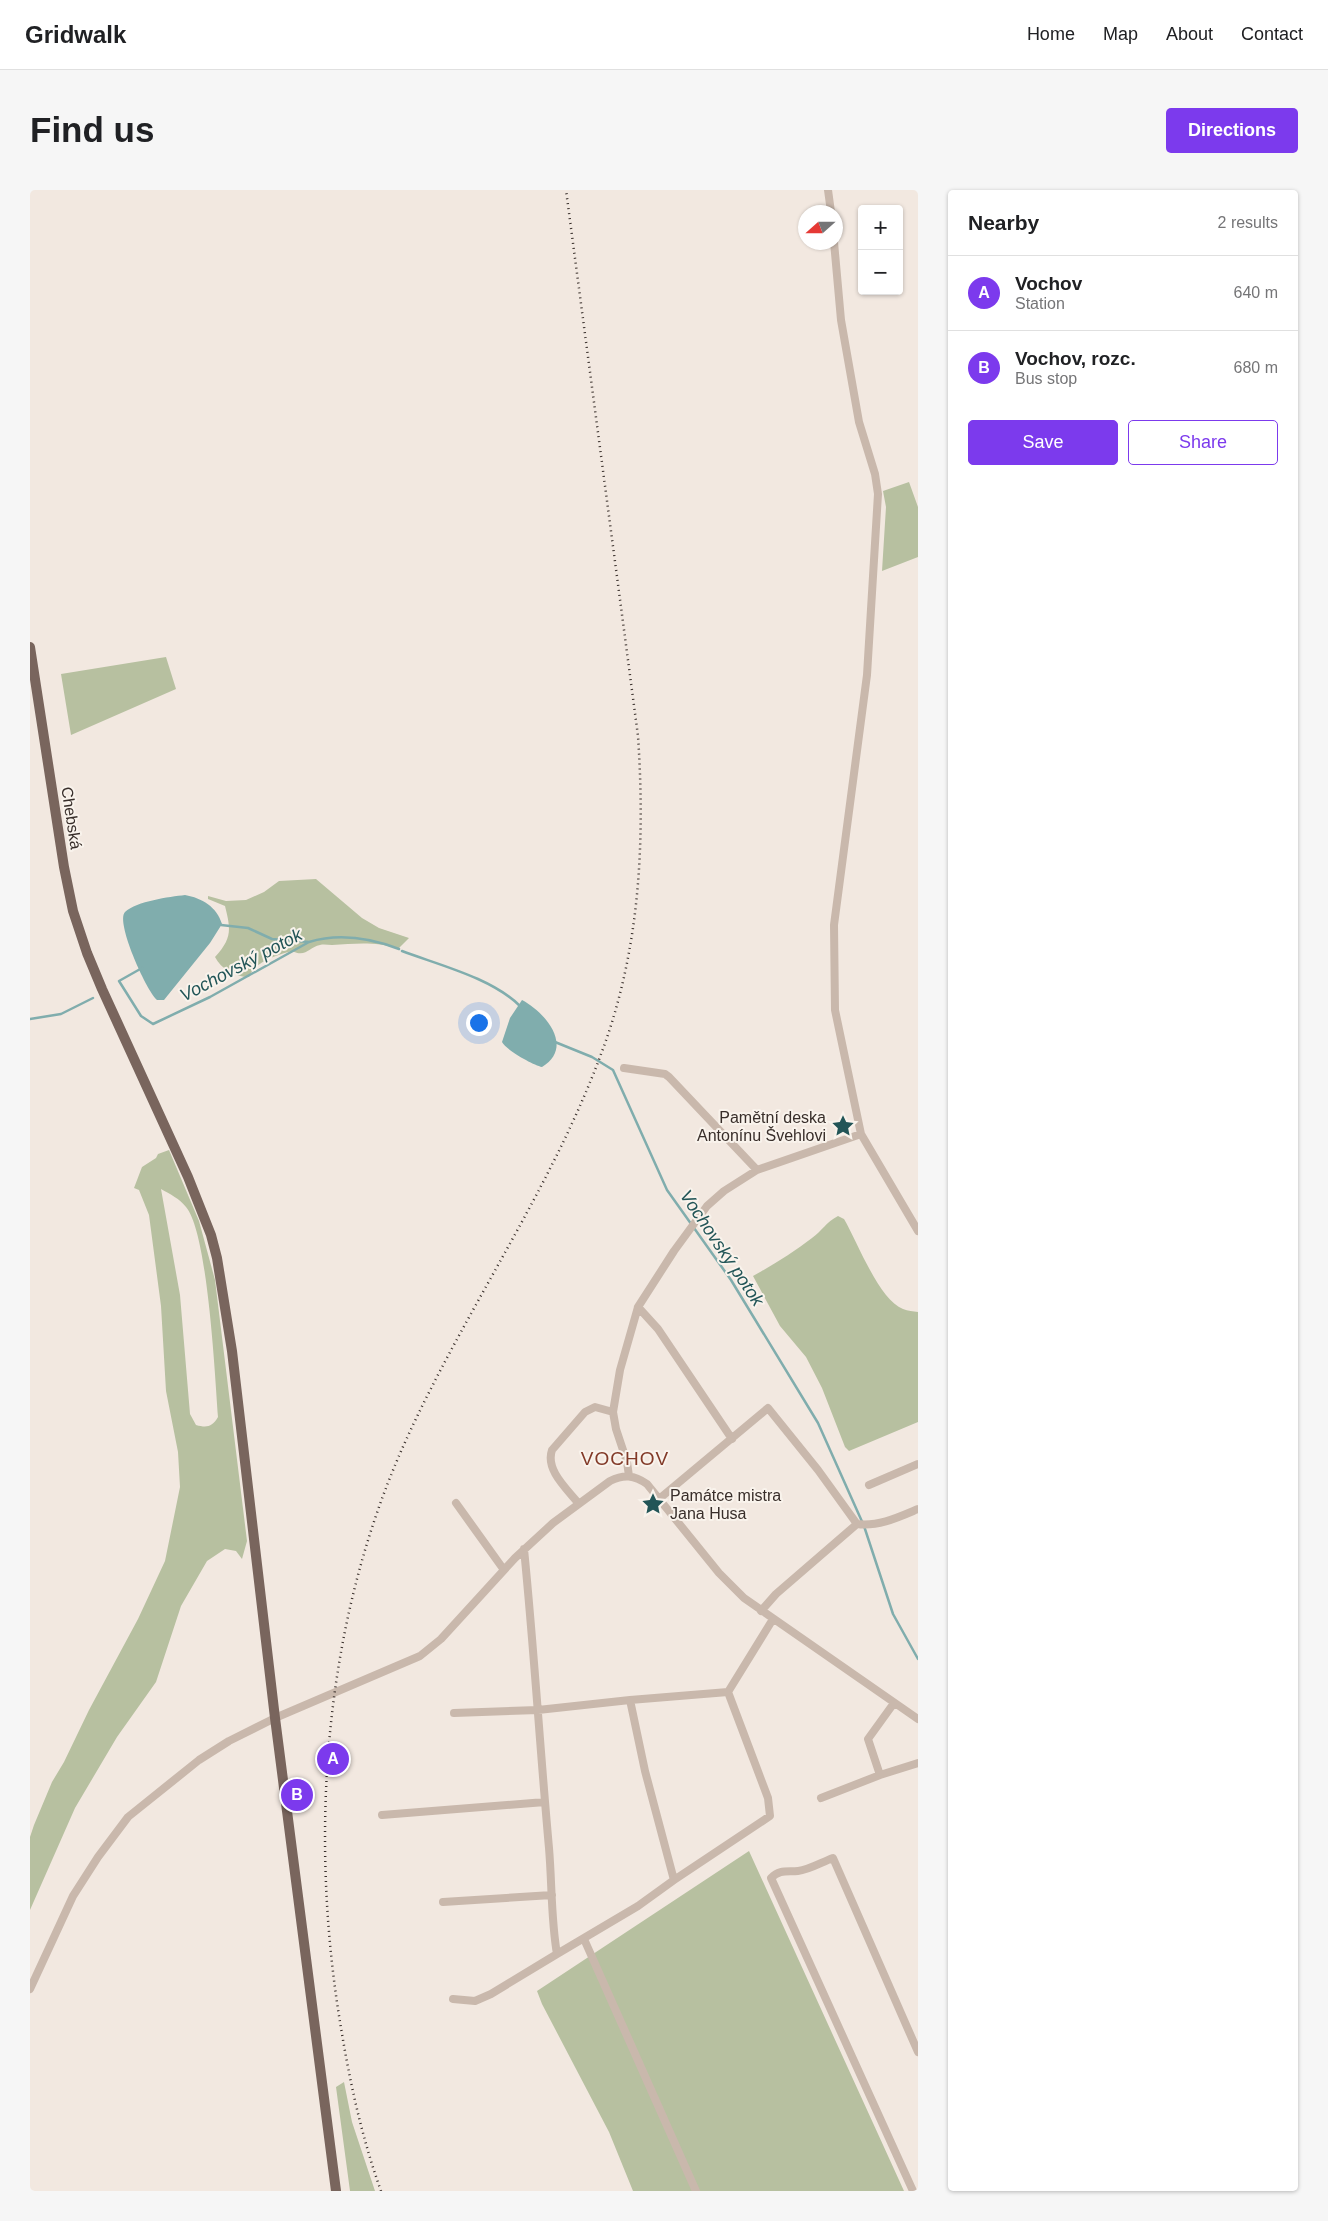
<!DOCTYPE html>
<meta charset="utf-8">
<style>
:root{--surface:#fff;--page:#f6f6f6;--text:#202124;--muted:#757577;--line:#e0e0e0;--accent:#7c3aed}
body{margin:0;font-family:Helvetica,sans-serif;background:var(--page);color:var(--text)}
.controls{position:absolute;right:15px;top:15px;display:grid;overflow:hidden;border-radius:5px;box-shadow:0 1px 4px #0004}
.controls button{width:45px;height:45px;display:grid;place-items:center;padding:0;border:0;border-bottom:1px solid var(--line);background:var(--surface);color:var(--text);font:25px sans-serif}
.compass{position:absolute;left:768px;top:15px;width:45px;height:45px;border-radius:50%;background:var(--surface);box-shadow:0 1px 4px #0004;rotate:249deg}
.you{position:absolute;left:448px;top:832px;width:18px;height:18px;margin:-12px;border:4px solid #fff;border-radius:50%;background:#1a73e8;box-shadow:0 0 0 8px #1a73e833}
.badge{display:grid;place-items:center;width:32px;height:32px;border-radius:50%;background:var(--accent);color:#fff;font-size:16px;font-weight:700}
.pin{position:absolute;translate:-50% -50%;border:2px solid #fff;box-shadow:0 1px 5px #0006}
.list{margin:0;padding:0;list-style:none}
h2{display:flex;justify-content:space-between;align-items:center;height:65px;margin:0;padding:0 20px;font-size:21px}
h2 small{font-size:16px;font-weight:400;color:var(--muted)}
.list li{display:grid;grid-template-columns:32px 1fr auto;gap:15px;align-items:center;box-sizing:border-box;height:75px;padding:0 20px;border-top:1px solid var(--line)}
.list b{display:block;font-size:19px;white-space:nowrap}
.list p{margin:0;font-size:16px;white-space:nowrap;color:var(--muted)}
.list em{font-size:16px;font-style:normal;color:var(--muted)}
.actions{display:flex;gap:10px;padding:15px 20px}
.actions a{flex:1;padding:11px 0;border:1px solid var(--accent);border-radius:5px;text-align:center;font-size:18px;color:var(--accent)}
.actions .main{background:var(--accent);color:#fff}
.map{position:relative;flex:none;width:888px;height:2001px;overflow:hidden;border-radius:5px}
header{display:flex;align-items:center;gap:30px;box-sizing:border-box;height:70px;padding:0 25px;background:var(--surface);border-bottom:1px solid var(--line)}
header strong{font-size:24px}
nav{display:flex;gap:28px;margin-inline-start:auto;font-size:18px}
.intro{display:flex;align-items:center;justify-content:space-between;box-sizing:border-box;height:120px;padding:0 30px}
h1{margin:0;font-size:35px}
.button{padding:12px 22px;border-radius:5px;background:var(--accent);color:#fff;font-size:18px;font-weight:700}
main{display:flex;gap:30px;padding:0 30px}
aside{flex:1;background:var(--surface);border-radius:5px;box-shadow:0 1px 4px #0004}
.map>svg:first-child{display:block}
.green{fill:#b7c0a0;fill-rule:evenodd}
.water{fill:#80adad}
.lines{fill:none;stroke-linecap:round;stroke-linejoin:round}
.stream{stroke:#80adad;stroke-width:2.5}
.minor{stroke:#c9b8ac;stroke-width:8}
.major{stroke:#79655d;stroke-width:10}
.rail{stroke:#382e2a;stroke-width:2.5;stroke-dasharray:1 4;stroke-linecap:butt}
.labels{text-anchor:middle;stroke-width:4;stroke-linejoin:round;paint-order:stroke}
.street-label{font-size:16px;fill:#382e2a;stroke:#f9f3ec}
.poi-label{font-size:16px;fill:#382e2a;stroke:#f9f3ec;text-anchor:end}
.water-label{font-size:18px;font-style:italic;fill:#225557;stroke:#f9f3ec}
.quarter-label{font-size:19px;letter-spacing:1px;fill:#823a28;stroke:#f9f3ec}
</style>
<header>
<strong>Gridwalk</strong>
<nav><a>Home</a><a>Map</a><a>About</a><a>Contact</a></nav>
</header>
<div class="intro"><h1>Find us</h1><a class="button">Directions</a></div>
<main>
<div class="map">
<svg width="888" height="2001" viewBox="0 0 888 2001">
<rect width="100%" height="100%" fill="#f2e8e0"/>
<!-- green -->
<path class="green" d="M879,292L888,317V367L852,381L856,317L853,301Z
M136,467L146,499L41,545L31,484Z
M286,689L332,728L349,738L379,748L368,759C345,751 325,754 302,755C298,755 294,754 290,755C279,757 276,768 262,761C247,765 224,772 219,787C205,787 191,779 185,767C202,748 201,740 195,716L178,709V706L196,711L216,710L234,702L249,691Z
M139,960L169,1031L185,1090L217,1351L212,1369L206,1361L195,1359L177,1371L151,1416L126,1492L87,1547L45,1618L0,1720V1647L4,1635L22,1592L34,1572L59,1520L108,1429L135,1371L150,1297L148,1262L136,1201L131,1116L119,1025L109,1000L104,998L112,977L126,968L128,964ZM131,999C140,1004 150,1009 156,1017C178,1043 185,1187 188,1227C182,1237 177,1238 166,1235L160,1224L150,1105Z
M808,1026L814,1029C827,1051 849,1110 873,1119C878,1121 883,1121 888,1122V1232L819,1261L815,1257L792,1198L776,1167L750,1136L723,1086C743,1075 764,1062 782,1048C792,1041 796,1032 808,1026Z
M719,1661L874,2001H603L579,1942L512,1814L507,1801Z
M314,1892L322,1932L345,2001H320L306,1897Z"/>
<!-- water -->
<path class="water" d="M155,705C172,708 187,717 192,734L180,753L138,805L134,810H127C117,802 85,732 95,722C107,711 139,707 155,705Z
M492,810C515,822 545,857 512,877C503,875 476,860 472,852L480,828Z"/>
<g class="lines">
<!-- stream -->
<path class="stream" d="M191,735L218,738L242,749L279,752
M372,761C409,775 462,788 490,816
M112,778L89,791L111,826L123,834L180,807L279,752C309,743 340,748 369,759
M0,829L31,824L63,808
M525,852L562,867L583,880L637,1000L701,1090L788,1233L834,1336L863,1424L888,1469"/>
<!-- minor -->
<path class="minor" d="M798,0L801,22
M804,52L811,130L829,232L845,284L848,304L837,485L804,735L805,820L831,944L888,1041
M594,878L635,884L639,887L727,980L831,944
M608,1117L628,1139L702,1249
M599,1286L597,1272L586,1239L583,1222L590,1180L608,1117L644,1061L677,1016L694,1001L727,980
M839,1295L888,1274
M629,1309L738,1218L788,1280L827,1334L746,1404L731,1421
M426,1313L474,1380
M549,1314C537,1299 515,1280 522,1260L555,1222L565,1217L583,1222
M827,1334C848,1337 869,1327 888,1319
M698,1502L743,1429
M600,1510L698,1502L738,1608L740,1626L644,1690
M864,1513L838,1549L850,1585L888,1573
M424,1523L508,1520L600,1510L615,1581L644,1690L608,1716L527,1764C521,1730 522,1693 519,1658C510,1559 504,1459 494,1359
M791,1608L850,1585
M352,1625L515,1612
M413,1712L522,1705
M554,1749L666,2001
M0,1799L43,1706L68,1667L98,1627L169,1570L199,1551L245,1528L390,1466L411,1449L485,1368L523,1333L580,1291C594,1284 604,1285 617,1294L689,1383L714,1408L888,1529
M423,1809L445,1811L461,1804L527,1764
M883,2001L741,1688C750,1679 757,1682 768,1681C779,1680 792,1672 803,1668L888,1862"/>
<!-- major -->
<path class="major" d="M0,457L34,677L43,721L57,763L72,799L158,987L181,1045L187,1068L202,1161L245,1528L306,2001"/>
<!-- rail -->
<path class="rail" d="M351,2001C332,1948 320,1893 311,1838C279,1647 293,1438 372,1259C433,1122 523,998 574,856C610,756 615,651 608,546L536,0"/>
</g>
<!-- icons -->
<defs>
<symbol id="sight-bare" viewBox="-9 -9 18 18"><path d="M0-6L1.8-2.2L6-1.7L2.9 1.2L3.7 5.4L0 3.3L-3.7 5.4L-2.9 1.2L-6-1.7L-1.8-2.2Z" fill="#225557" stroke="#f9f3ec" stroke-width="2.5" paint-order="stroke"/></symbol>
</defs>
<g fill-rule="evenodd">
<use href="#sight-bare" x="797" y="920" width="32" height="32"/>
<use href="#sight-bare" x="607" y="1298" width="32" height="32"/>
</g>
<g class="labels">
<!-- street labels -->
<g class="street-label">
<text transform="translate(42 628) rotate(81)" y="6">Chebská</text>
</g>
<!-- poi labels -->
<g class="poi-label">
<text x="796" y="933">Pamětní deska<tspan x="796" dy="18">Antonínu Švehlovi</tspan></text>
<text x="640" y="1311" text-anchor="start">Památce mistra<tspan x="640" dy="18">Jana Husa</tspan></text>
</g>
<!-- water labels -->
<g class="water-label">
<text transform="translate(211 775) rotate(-28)" y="6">Vochovský potok</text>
<text transform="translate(692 1058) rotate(56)" y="6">Vochovský potok</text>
</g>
<!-- quarter labels -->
<g class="quarter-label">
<text x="595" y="1275">VOCHOV</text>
</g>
</g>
</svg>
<div class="controls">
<button>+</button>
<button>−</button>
</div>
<svg class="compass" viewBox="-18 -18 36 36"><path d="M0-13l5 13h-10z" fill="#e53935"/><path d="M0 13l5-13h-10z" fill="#757577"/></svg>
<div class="you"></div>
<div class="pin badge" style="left:303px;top:1569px">A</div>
<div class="pin badge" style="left:267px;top:1605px">B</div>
</div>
<aside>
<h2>Nearby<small>2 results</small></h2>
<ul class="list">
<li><span class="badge">A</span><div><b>Vochov</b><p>Station</p></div><em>640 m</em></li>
<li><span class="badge">B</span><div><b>Vochov, rozc.</b><p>Bus stop</p></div><em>680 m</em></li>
</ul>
<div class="actions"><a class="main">Save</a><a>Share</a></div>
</aside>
</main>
